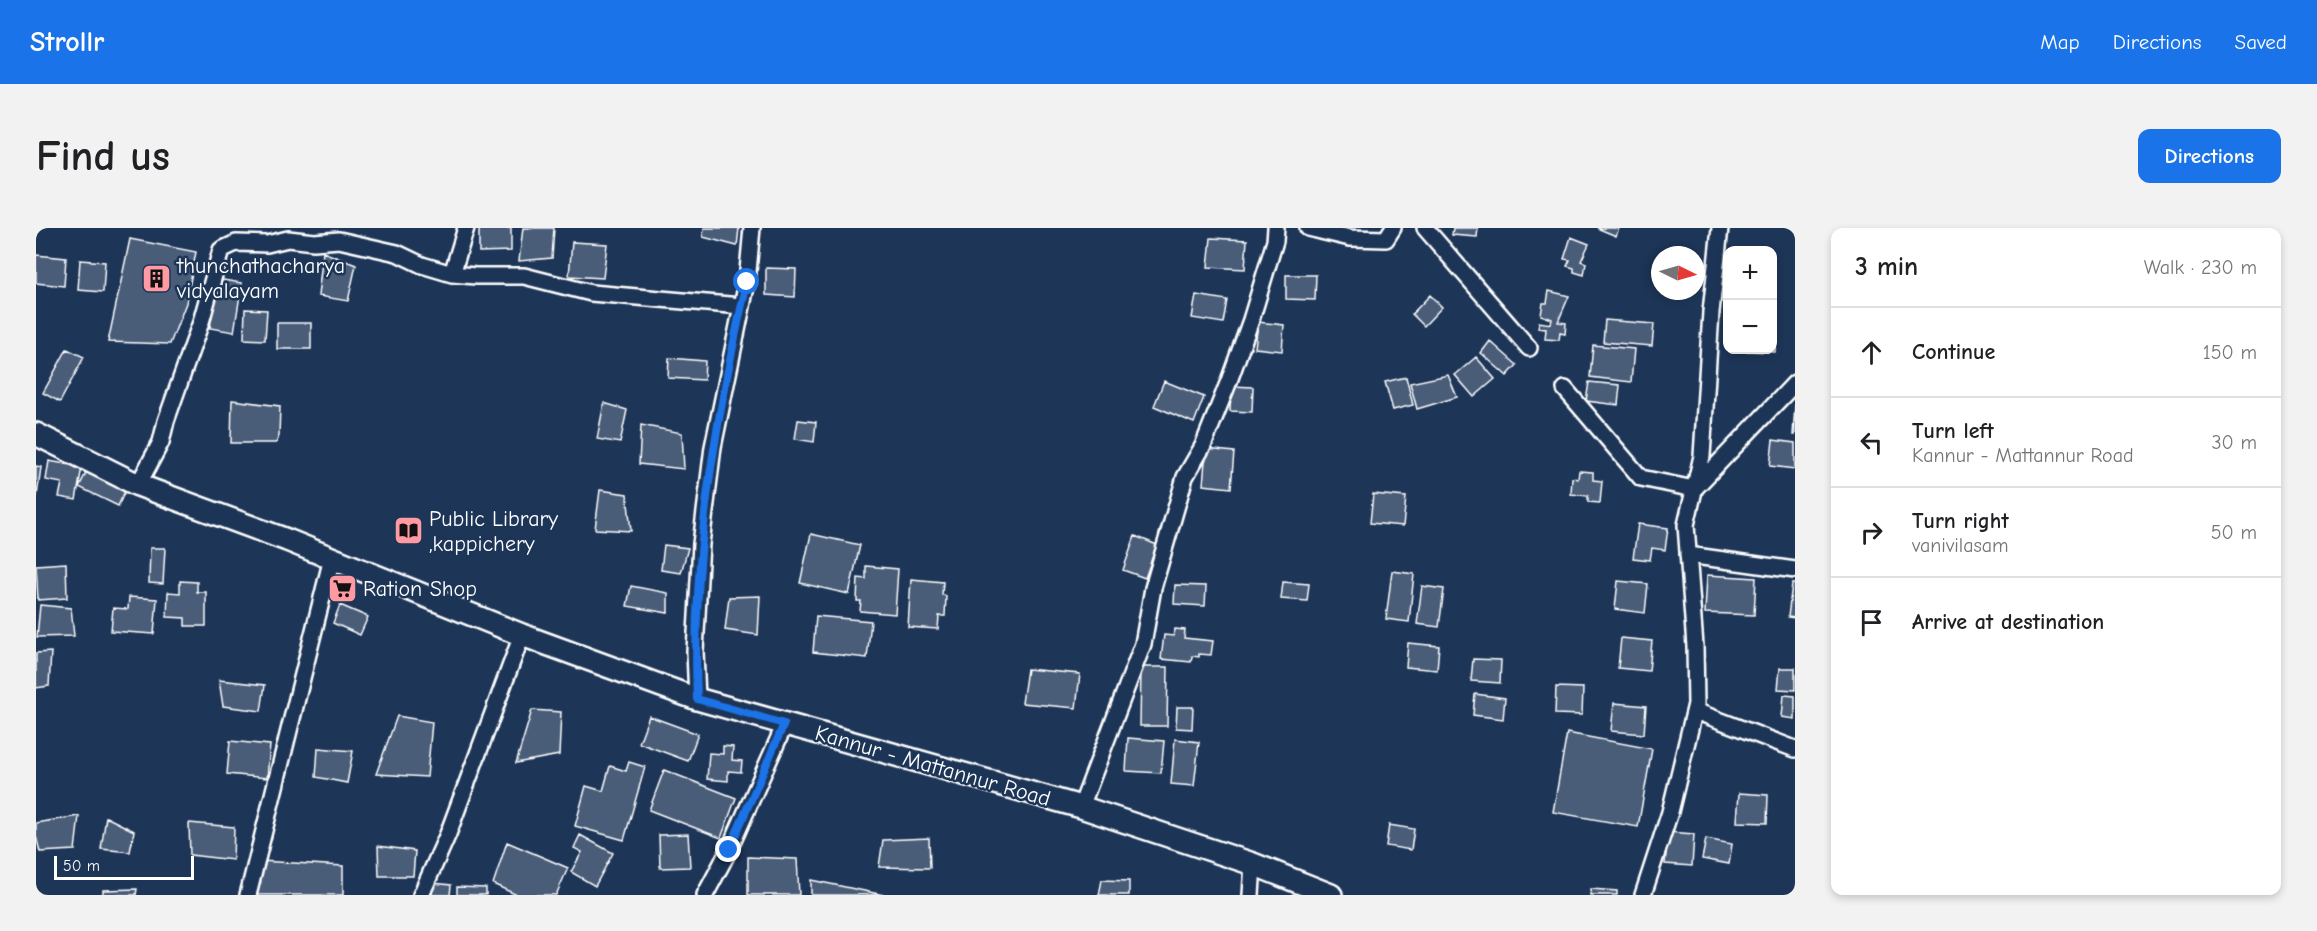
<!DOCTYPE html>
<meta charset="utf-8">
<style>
:root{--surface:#fff;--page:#f2f2f2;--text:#202124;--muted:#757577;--line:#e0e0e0;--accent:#1a73e8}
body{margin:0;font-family:"Comic Neue",sans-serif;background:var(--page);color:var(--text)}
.controls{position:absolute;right:18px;top:18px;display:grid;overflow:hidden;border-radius:12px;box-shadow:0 3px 9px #0003}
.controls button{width:54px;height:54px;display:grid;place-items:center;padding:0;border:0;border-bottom:2px solid var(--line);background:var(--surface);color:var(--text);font:30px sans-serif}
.compass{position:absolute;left:1615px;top:18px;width:54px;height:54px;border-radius:50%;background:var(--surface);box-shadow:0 3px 9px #0003;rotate:95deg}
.scale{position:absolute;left:18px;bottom:15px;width:140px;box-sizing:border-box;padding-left:6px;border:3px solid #fff;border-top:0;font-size:16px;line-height:21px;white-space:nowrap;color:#fff;-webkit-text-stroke:4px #1d3557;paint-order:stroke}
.stop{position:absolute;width:18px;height:18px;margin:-14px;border:4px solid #1a73e8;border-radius:50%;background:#fff}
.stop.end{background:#1a73e8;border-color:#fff;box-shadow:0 2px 6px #0008}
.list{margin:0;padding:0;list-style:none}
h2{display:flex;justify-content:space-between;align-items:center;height:78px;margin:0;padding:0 24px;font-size:26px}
h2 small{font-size:20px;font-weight:400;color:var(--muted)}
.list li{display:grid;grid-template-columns:39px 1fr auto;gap:18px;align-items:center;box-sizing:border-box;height:90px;padding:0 24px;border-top:2px solid var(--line)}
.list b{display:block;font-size:22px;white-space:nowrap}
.list p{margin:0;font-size:20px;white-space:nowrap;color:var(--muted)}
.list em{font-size:20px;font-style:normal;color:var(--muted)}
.icon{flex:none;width:33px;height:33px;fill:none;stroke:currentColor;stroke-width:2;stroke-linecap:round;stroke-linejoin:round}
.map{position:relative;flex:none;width:1759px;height:667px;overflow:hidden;border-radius:12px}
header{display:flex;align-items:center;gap:36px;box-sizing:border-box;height:84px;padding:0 30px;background:var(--accent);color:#fff}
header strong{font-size:28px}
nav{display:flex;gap:33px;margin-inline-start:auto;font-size:21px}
.intro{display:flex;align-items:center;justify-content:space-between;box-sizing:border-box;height:144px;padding:0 36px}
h1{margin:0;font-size:42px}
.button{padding:15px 27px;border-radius:12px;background:var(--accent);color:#fff;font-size:21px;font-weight:700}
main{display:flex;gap:36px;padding:0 36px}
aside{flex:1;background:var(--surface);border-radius:12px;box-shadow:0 3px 9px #0003}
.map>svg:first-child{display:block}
.building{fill:#4a5d79;stroke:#fff;stroke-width:1.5}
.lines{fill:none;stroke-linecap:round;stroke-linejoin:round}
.street-casing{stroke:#fff;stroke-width:20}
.secondary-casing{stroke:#fff;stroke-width:26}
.street{stroke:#1d3557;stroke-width:15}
.secondary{stroke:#1d3557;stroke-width:21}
.route{stroke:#1a73e8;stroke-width:8}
.labels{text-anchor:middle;stroke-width:5;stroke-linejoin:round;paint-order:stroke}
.poi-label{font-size:22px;fill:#fff;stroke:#1d3557;text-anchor:start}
.street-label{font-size:22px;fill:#fff;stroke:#1d3557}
</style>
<header>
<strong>Strollr</strong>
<nav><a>Map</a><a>Directions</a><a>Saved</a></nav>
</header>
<div class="intro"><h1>Find us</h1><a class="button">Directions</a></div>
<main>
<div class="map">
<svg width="1759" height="667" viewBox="0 0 1759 667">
<rect width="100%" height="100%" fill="#1d3557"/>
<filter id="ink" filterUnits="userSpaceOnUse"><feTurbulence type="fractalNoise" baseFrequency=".0167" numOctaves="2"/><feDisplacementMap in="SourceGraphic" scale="12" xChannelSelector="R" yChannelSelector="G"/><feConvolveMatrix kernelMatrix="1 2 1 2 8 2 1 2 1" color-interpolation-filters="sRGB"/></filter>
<g filter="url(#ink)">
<!-- building -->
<path class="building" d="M443,0H475V23L443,24Z
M487,0H518L516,30L483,33Z
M668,0H703L701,18L667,9Z
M1417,0H1442L1441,9L1416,7Z
M1561,0H1583L1580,8Z
M1535,9L1553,16L1545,33L1550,35L1548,47L1538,44V40L1531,38L1534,32L1528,31Z
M1175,10L1211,12L1209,41L1172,39Z
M94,11L160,24L150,75L134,116L72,114Z
M536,14L571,16L567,50L533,48Z
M287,24L320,37L312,73L282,68Z
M0,27L30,30L28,58L0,55Z
M44,32L69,34L67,64L42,62Z
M730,40L760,41L759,69L730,67Z
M1250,47H1280L1279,72L1250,71Z
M181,51L206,55L198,104L174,100Z
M1513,63L1533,68L1522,94L1530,95L1529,106L1524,105L1523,112L1509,111L1510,101L1502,100L1503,94L1515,96L1516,91L1505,87L1507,75H1511Z
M1160,67L1191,72L1187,95L1156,90Z
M1394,67L1406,79L1388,98L1376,86Z
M209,81L231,82L229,112L208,111Z
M1569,92L1618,96L1616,118L1567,114Z
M1222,94L1248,97L1246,123L1219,120Z
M241,95H275V121H241Z
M1736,99H1740L1739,124L1708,123L1736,122Z
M1454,113L1481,137L1471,148L1445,125Z
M1557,117L1598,121L1595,154L1554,149Z
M31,121L48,129L24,174L7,165Z
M1440,129L1459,151L1438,169L1419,147Z
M633,130L669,133L668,152L632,150Z
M1412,147L1421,169L1381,181L1374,155Z
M1370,149L1377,177L1357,182L1349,154Z
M1128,153L1168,169L1158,195L1118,178Z
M1553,154L1584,157L1582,177L1550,173Z
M1195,158L1217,159L1216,184L1194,183Z
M196,172L244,178L243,208L240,215H195Z
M568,175L591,182L584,215L561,211Z
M1759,177V207H1757Z
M762,192L780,194L778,214L759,211Z
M605,197L646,205L648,241L603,236Z
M1737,212L1759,215V241L1734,238Z
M1170,221L1198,224L1195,260L1167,257Z
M13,233L46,239L40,272L23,269L26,255L10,252Z
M0,238L5,239L1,268H0Z
M51,243L90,261L82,278L43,259Z
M1543,243L1557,244V252L1566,253L1564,275L1552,274V268L1535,266L1536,250L1542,251Z
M564,262L591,266L595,303L559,301Z
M1337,266L1370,269L1367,298L1334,295Z
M1602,296L1632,300L1629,322L1616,320L1614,332L1597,330Z
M775,306L824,317L813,366L764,355Z
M1099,308L1121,317L1109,350L1087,342Z
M628,317L652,320L645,345L625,342Z
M114,320H129L127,356L113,355Z
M30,335L31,370L2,372L0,337Z
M830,338L862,341L859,386L824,383L825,373H821L822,350L830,351Z
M1356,343L1378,346L1373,394L1350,391Z
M1671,347L1720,350L1718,387L1669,385Z
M875,351L907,354L906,367L910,368L909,388H903L902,401L872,399Z
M144,353L161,354V364H170V398H149V390L131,389L132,364L144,365Z
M1582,353L1612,356L1609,385L1579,381Z
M1247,354L1273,356L1271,373L1245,371Z
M1756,356H1759V390L1752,389Z
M1139,357L1170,358L1169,378L1138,376Z
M595,358L632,365V385L591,378Z
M1386,358L1408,361L1403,399L1381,396Z
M724,368L722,407L689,402L693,369Z
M93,369L121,371L118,406L75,403L77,380L92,381Z
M4,377L35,380L38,408L1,409Z
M304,377L332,389L324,407L297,395Z
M780,388L835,393L831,430L777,424Z
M1139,401L1149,402L1148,410L1177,413L1175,427L1163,426V429L1156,428L1155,434L1125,431L1128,407L1138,408Z
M1585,410L1616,413L1613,443L1582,440Z
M1372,415L1403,418L1401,442L1370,439Z
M15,424L13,458L0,460V425Z
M1437,431L1465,432L1464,455L1435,453Z
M1105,439H1132L1131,498H1104Z
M1744,440H1759V462L1742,461Z
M991,441L1044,446L1040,480L986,475Z
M183,452L229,457L225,483L187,478Z
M1520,459L1547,460L1546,487L1519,486Z
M1439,466L1469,470L1467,491L1437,487Z
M1748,467L1759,468V491L1746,489Z
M1578,475L1610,478L1608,506L1575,503Z
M1141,479H1157L1156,501L1140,500Z
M496,482L525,484L523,527L480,535Z
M361,488L396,494L391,549L340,546Z
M613,488L662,506L652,533L603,515Z
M1531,505L1616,521L1602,599L1517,584Z
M1092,510L1128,513L1125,545L1090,543Z
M1139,511L1163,514L1158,558L1135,556Z
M194,513L234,517L231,550L191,546Z
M687,518L697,519L696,532L706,533L705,544L692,543V553L671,551L673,525L687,526Z
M282,520L317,523L311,555L280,549Z
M593,534L609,539L588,612L539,598L550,558L567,563L574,538L590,543Z
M628,542L700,570L685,610L613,582Z
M1703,565L1732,567L1731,595L1701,594Z
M43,588L39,622L4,624L0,608V595Z
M70,589L98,603L94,624L65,621Z
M153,595L198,599L197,632L154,627Z
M1353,597L1378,601L1375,622L1350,618Z
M1632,604L1658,606L1656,638L1629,636Z
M652,606L654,639L624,640L623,607Z
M544,607L577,625L559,658L535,644L546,624L538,620Z
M893,610L894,640L843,639L847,612Z
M1670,611L1696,616L1693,636L1666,631Z
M471,614L532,640L520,667H481L457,656Z
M342,618L379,623L377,648H343Z
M712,629L761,631L763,667H712Z
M224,633L307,638V667H219Z
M775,652L848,667H775Z
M1066,652L1093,653V667H1063Z
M397,655L415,657L414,667H396Z
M421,659L450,660V667H421Z
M101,661L100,667H67V662Z
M1555,661L1581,663V667H1555Z"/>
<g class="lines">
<defs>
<path id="street" d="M1272,0L1314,10L1350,11L1357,0
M1389,0L1493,120
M416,46L430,0
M1529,161L1605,250L1658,261L1759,155
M102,257L125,214L130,193L165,94L185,22L200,15L231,16L252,11L278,14L303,12L361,25L386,37L416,46L440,48H488L555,65L705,78
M1652,327L1759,342
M661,471L659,423L665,316L677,219L711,54L716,0
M1659,483L1759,521
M1045,579L1107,416L1117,360L1149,249L1167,218L1193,153L1215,92L1239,13L1240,0
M212,667L296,330
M385,667L412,606L486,407
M669,667L693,622L749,496
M1215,667L1217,636
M1607,667L1634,584L1660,476L1659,418L1650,297L1666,228L1675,84L1684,0"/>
<path id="secondary" d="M0,206L102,257L251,312L486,407L661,471L1045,579L1217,636L1295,667"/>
</defs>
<!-- street casing -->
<use href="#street" class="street-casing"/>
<!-- secondary casing -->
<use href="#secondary" class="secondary-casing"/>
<!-- street -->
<use href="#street" class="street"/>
<!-- secondary -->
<use href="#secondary" class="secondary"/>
</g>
</g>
<g class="lines" filter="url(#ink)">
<!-- route -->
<path class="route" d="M693,622L748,496L661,471C655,330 680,190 711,54"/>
</g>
<!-- icons -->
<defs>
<symbol id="building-square" viewBox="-11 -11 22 22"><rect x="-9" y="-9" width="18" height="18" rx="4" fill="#ff9aa2" stroke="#1d3557"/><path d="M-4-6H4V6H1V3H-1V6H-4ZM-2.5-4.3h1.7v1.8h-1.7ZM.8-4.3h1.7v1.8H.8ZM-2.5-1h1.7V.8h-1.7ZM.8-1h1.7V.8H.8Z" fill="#111"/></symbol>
<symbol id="library-square" viewBox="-11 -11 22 22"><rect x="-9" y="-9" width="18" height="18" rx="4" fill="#ff9aa2" stroke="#1d3557"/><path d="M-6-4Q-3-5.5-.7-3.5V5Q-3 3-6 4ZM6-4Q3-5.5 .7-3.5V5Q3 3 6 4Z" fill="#111"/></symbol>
<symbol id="supermarket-square" viewBox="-11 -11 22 22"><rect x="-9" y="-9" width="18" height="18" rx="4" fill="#ff9aa2" stroke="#1d3557"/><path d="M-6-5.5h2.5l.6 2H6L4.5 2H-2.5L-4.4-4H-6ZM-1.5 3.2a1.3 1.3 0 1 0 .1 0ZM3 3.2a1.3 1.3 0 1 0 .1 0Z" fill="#111"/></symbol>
</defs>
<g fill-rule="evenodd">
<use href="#building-square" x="104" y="34" width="33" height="33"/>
<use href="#library-square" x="356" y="286" width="33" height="33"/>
<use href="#supermarket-square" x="290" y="344" width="33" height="33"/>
</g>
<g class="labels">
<!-- poi labels -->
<g class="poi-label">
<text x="141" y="45">thunchathacharya<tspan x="141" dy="25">vidyalayam</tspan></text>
<text x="393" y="298">Public Library<tspan x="393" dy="25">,kappichery</tspan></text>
<text x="327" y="368">Ration Shop</text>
</g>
<!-- street labels -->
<g class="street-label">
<text transform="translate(897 537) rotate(16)" y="8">Kannur - Mattannur Road</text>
</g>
</g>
</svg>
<div class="controls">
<button>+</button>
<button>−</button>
</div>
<svg class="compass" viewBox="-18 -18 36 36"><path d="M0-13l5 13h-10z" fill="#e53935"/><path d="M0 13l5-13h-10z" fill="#757577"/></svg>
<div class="scale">50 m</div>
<div class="stop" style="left:711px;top:54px"></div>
<div class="stop end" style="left:693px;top:622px"></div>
</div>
<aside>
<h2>3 min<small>Walk · 230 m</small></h2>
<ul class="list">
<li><svg class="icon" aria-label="ahead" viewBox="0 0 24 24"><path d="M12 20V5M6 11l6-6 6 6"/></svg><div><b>Continue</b></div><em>150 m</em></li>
<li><svg class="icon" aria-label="left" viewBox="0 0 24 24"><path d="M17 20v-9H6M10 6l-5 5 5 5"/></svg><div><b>Turn left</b><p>Kannur - Mattannur Road</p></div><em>30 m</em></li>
<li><svg class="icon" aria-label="right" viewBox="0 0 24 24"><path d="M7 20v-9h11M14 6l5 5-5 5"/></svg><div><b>Turn right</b><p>vanivilasam</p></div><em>50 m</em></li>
<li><svg class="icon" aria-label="arrive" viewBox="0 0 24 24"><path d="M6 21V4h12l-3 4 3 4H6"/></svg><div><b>Arrive at destination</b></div></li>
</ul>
</aside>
</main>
